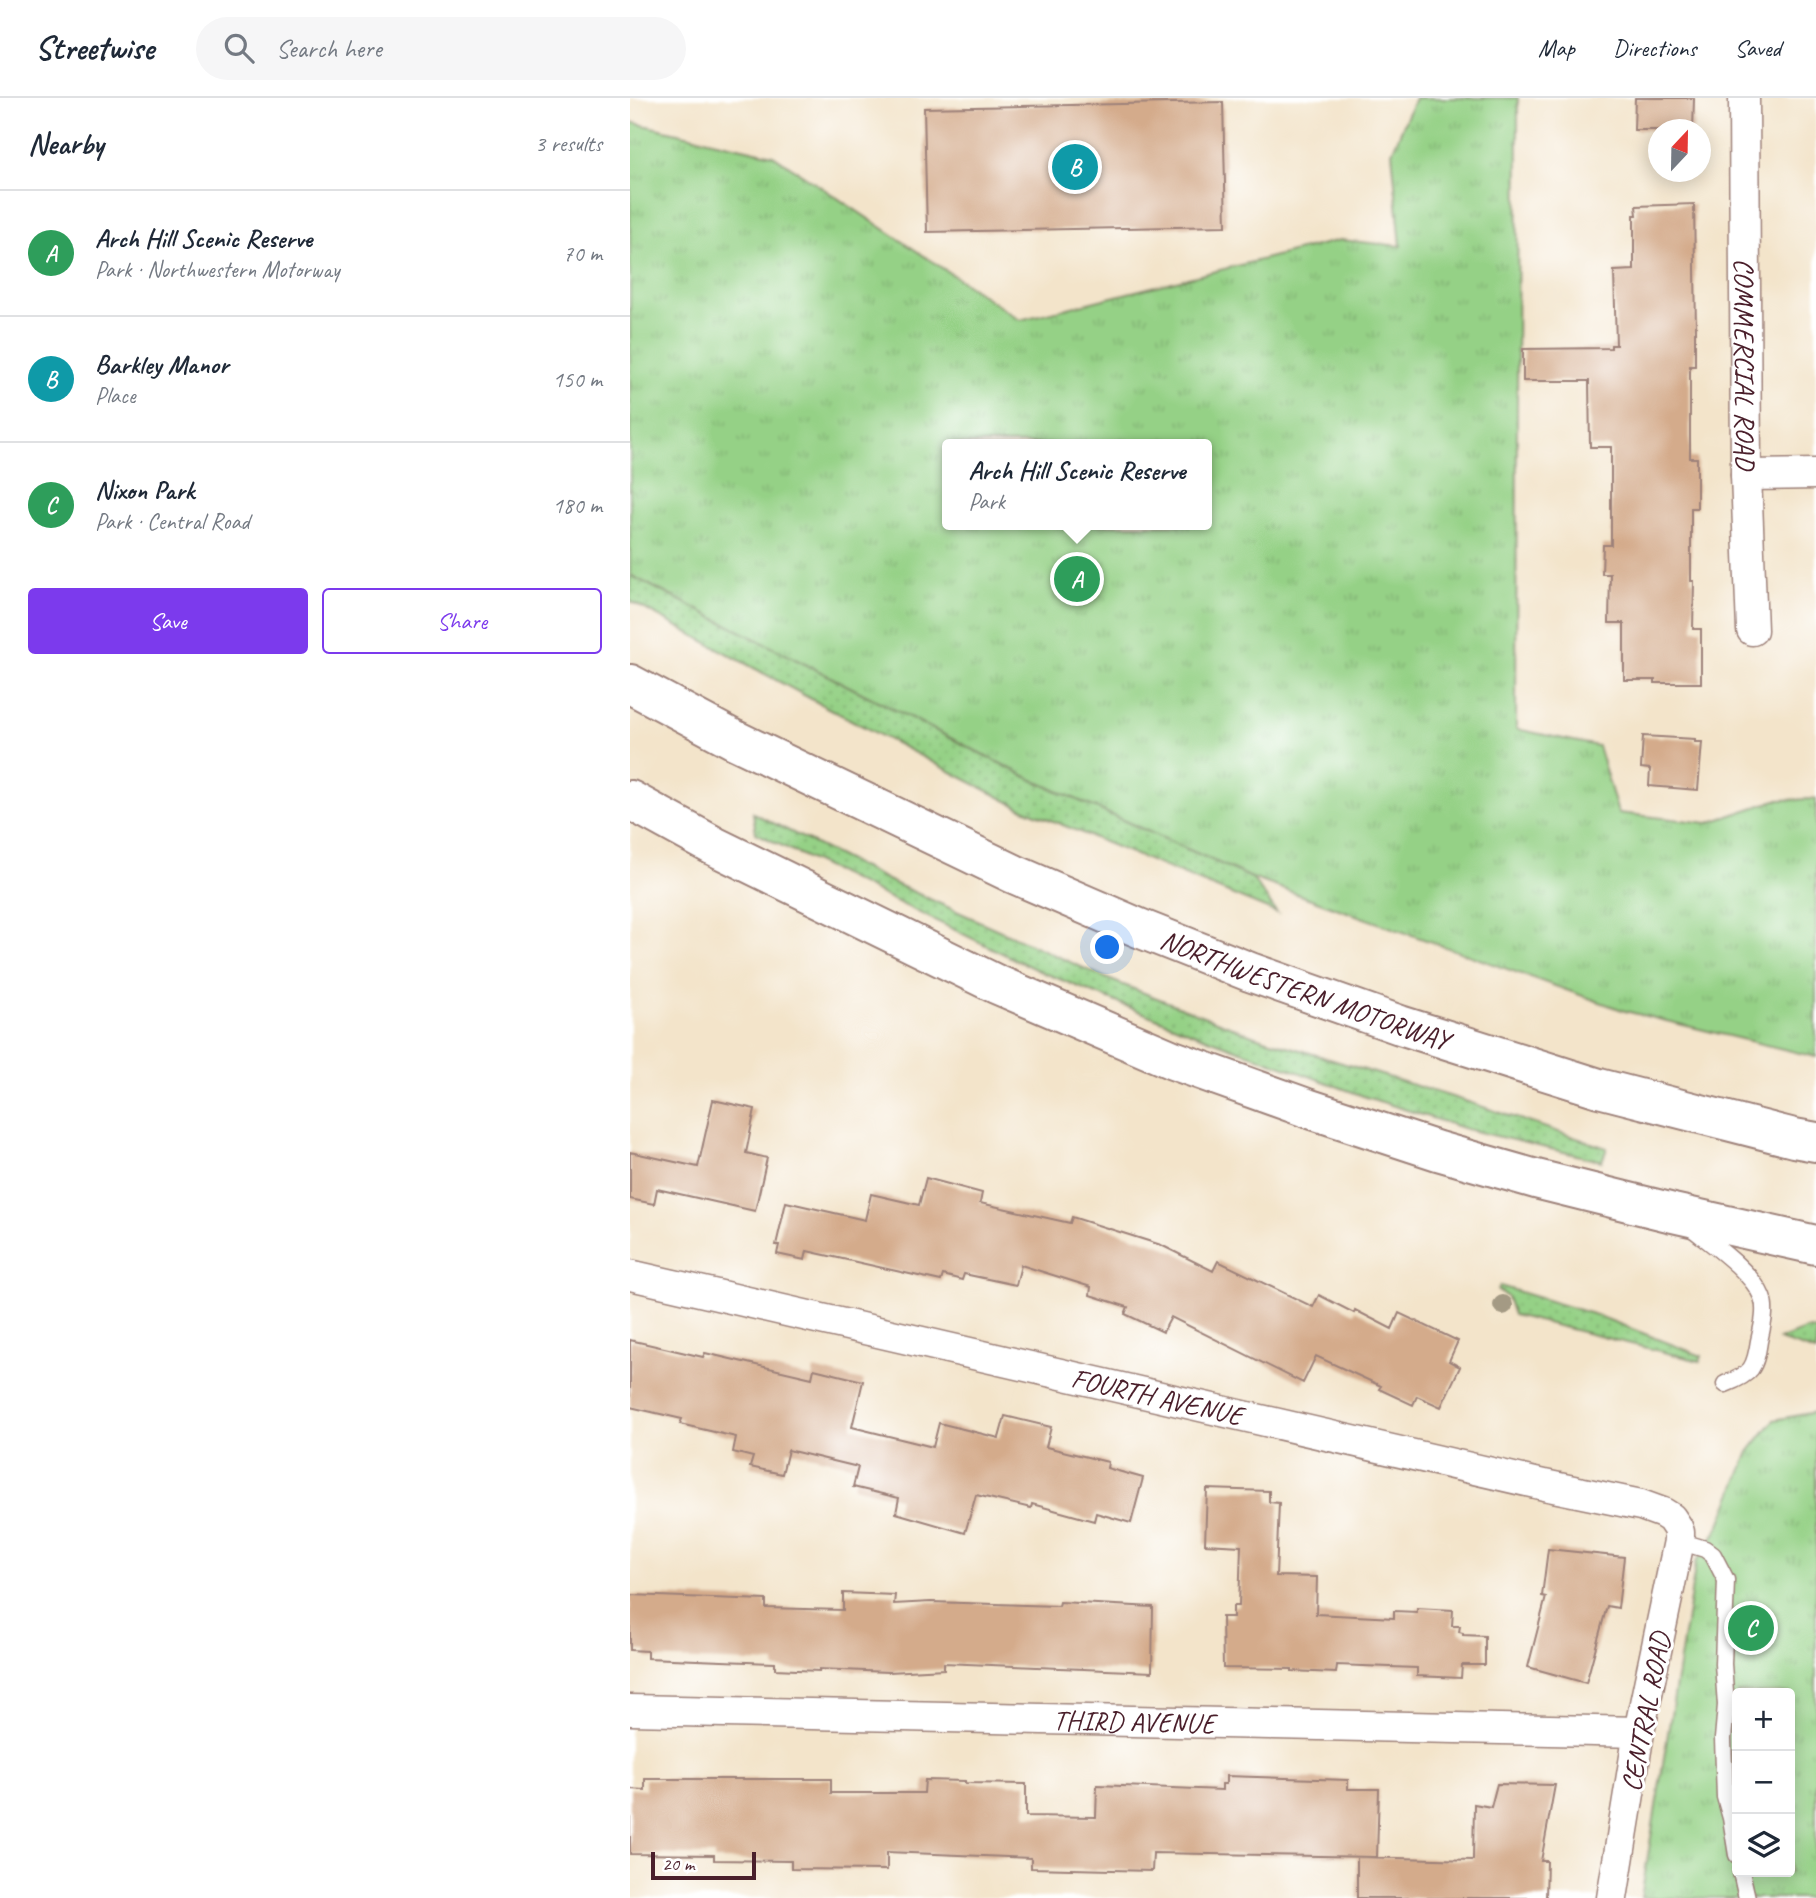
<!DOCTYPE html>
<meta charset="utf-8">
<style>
:root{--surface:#fff;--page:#f6f6f7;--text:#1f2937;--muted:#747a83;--line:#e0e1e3;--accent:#7c3aed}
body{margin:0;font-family:Caveat,sans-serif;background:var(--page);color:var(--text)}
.controls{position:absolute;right:21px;bottom:21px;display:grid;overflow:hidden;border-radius:7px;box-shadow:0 4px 18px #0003}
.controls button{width:63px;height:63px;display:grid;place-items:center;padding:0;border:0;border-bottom:2px solid var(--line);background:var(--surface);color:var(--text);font:35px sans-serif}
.compass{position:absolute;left:1018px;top:21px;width:63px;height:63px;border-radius:50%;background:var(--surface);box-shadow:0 4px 18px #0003;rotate:22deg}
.scale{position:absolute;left:21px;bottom:18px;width:105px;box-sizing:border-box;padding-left:7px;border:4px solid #4a1f2b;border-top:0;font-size:19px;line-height:24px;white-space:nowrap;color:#4a1f2b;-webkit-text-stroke:5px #fff;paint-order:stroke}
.you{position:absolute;left:478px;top:850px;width:24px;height:24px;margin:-18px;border:5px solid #fff;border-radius:50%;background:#1a73e8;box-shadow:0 0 0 10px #1a73e833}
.badge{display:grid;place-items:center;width:46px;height:46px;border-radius:50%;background:var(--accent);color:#fff;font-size:23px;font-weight:700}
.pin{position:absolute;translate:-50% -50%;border:4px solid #fff;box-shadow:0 2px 7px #0006}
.popup{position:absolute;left:312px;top:341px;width:270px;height:91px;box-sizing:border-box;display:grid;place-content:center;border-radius:7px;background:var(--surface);filter:drop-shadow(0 2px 5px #0005);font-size:23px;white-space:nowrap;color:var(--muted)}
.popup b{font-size:26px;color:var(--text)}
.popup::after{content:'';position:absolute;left:50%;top:100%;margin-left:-14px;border:14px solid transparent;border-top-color:var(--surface)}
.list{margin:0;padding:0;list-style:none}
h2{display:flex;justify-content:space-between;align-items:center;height:91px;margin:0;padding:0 28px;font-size:30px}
h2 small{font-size:23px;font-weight:400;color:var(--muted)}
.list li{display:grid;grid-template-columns:46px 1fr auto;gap:21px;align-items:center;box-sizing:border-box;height:126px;padding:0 28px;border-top:2px solid var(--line)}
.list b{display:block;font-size:26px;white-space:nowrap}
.list p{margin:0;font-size:23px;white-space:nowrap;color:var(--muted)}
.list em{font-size:23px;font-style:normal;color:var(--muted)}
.actions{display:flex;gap:14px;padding:21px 28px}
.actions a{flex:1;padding:16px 0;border:2px solid var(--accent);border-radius:7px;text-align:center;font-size:24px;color:var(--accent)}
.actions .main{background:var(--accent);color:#fff}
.icon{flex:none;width:38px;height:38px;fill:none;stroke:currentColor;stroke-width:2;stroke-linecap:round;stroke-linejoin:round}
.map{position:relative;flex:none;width:1186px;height:1800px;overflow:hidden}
header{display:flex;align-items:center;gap:42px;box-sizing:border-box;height:98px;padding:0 35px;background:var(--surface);border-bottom:2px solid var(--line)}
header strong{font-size:33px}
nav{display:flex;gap:38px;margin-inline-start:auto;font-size:24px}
.search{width:490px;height:63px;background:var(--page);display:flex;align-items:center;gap:18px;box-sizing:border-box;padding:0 24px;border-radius:38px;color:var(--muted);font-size:26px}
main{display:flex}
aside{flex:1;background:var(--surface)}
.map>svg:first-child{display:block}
.grass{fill:url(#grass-dots);stroke:#707858;stroke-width:2}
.park{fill:url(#park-tufts);stroke:#707858;stroke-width:2;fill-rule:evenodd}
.building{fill:#d4ab8b}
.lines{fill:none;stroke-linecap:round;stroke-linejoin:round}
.service-casing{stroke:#9e827a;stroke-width:19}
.minor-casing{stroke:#9e827a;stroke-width:33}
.motorway-casing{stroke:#9e827a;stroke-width:42}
.service{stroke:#fff;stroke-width:16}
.minor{stroke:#fff;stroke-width:30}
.motorway{stroke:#fff;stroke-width:38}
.tree{fill:#a49a84}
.labels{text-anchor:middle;stroke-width:6;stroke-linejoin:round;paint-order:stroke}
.street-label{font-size:28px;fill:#4a1f2b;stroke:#fff}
</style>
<header>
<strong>Streetwise</strong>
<div class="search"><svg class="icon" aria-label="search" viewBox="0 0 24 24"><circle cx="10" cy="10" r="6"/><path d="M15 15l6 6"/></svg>Search here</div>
<nav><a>Map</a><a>Directions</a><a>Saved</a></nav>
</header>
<main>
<aside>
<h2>Nearby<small>3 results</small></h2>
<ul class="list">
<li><span class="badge" style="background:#2e9e5b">A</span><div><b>Arch Hill Scenic Reserve</b><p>Park · Northwestern Motorway</p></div><em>70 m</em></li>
<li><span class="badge" style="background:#0f9aa8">B</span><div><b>Barkley Manor</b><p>Place</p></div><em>150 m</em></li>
<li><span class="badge" style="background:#2e9e5b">C</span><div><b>Nixon Park</b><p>Park · Central Road</p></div><em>180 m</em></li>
</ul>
<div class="actions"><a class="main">Save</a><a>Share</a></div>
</aside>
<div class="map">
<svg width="1186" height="1800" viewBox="0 0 1186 1800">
<defs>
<pattern id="grass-dots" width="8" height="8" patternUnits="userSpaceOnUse" patternTransform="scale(1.75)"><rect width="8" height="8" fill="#95d186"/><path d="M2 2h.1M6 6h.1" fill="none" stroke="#82b374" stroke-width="1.8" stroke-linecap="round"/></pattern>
<pattern id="park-tufts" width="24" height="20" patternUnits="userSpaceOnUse" patternTransform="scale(1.75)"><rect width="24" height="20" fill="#95d186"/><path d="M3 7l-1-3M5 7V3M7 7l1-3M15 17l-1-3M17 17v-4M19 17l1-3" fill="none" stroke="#82b374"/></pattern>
</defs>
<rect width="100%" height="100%" fill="#fff"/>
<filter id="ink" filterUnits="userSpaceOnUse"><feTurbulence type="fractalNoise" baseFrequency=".0143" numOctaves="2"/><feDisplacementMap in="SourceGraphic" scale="14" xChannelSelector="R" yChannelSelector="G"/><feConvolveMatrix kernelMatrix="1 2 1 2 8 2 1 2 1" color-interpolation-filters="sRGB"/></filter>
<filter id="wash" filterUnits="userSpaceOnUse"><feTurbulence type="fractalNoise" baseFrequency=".00686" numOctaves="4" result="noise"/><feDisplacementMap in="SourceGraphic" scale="28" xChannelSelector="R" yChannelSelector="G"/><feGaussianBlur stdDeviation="1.57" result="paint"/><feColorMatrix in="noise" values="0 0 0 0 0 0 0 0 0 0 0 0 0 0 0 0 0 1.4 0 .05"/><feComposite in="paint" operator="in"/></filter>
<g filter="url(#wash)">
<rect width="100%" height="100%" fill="#f3e4ca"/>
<!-- grass -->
<path class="grass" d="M0,477L401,681L622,780L647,815L389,709L196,609L0,503Z
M123,715L257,782L478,881L625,938L835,1003L977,1050L972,1063L836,1031L733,998L563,935L407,872L126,735Z
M870,1188L966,1217L1072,1258L1070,1263L883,1217L877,1199L868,1193Z
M1177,1231L1186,1232V1254L1149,1242Z"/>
<!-- park -->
<path class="park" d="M785,0H888L886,631L968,648L988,715L1078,725L1146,702L1186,701V959L995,913L622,780L401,681L0,477V24L143,57L390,222L710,142L771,148L762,54ZM318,346H576V427H318Z
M1186,1314V1800H1011L1066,1464L1088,1431L1119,1354L1144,1322ZM1107,1595H1160V1774H1107Z"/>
<g id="blocks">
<!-- building -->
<path class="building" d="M1005,0H1064L1063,32H1004Z
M593,4L596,128L297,134L294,10Z
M1064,106L1066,234H1065V268H1060V360H1067V410H1061V483H1064L1063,531H1071V585H1025V582H994V525H979L980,476H972L973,447H981V349H960L959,283H893V251L981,250V247H986L984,173L1004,172V117H1007L1006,108Z
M1013,638L1065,641V644H1072L1068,692L1019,688L1020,671L1011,670Z
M83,1002L125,1011L116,1055L137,1060L125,1113L27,1091L24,1106L0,1101V1054L68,1069Z
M296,1080L352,1095L350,1105L440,1125L442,1119L531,1147L583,1173L588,1163L683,1209L689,1197L724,1215L725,1212L762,1231L769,1215L828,1243L819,1263L830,1269L811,1309L787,1298L783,1307L749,1291L751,1288L686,1258L673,1285L541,1219L533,1234L495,1216L498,1209L460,1197L461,1189L391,1167L386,1187L334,1176L332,1182L313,1177L311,1183L177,1153L175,1162L147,1156L149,1147H146L156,1104L235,1122L241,1096L289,1107Z
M0,1242L73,1259L75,1255L182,1280L184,1271L233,1283L222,1329L303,1349L309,1325L369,1340L375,1318L421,1329L416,1349L478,1364L477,1370L513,1380L501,1425L466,1415L464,1423L402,1406L401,1410L346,1397L335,1435L266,1415L269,1400L223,1389L228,1369L158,1352L152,1376L120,1369L123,1359L103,1354L106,1339L50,1326L52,1321L0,1309Z
M577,1391L639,1393V1404L649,1405L646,1478L687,1479L686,1516L764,1520V1513L787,1514V1510L823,1512L822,1528H830L829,1534L833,1535V1537L855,1538V1567H832L831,1580L787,1578V1570L707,1567L706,1575L662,1573V1571L593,1570L592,1519H603V1508H609L611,1448L575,1446Z
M918,1451L994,1459L988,1510L977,1508L956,1585L898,1569L916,1499L912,1498Z
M213,1495L265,1497L264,1506L301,1504L429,1508L430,1504L523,1509L522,1574L314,1565V1571L259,1574L189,1571V1573L145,1571V1565L17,1560V1553L0,1552V1497L136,1502V1510L213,1512Z
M596,1678L718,1682V1691H749L747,1759L523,1755L522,1773L401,1770V1760L257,1754V1772L161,1771V1763L84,1762V1757L0,1756V1691L15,1692V1681H201V1695H294L295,1682L335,1683V1685L396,1686V1718L466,1719L467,1687L592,1692V1686H596Z
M867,1686L925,1687L911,1763H917L916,1800H727V1759L843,1762L844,1706L861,1709Z"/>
</g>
</g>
<g filter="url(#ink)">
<use href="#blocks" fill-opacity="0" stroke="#9e827a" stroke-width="2"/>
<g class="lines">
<defs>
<path id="service" d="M1062,1130C1083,1147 1122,1174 1132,1199C1137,1212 1132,1230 1129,1243C1125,1270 1122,1276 1095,1286
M1049,1443L1075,1451L1083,1457L1096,1482L1093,1566L1096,1607L1093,1641L1095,1699L1101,1720L1107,1757
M1111,1774L1117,1800"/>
<g id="minor">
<path id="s1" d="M1114,0L1116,377L1122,532"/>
<path d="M1116,377L1186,376"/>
<path id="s2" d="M0,1177L914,1387L1011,1407L1033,1415L1041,1420L1047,1429L1049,1434V1443L1009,1634L982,1800"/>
<path id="s3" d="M0,1612L1009,1634"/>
</g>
<g id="motorway">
<path id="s4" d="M0,586L103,641L384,776L509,830L620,874L770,927L969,990L1164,1040L1186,1044"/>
<path d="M0,702L84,748L366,886L543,962L677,1010L808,1053L906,1081L1043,1115L1186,1147"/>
</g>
</defs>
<!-- service casing -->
<use href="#service" class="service-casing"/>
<!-- minor casing -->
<use href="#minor" class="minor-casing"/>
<!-- motorway casing -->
<use href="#motorway" class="motorway-casing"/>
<!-- service -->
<use href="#service" class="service"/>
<!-- minor -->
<use href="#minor" class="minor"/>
<!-- motorway -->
<use href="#motorway" class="motorway"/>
</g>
<!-- trees -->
<circle class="tree" cx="873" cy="1207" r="10"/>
</g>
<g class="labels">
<!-- street labels -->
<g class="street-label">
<text dy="10" stroke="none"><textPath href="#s1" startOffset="266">COMMERCIAL ROAD</textPath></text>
<text dy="10" stroke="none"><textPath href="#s4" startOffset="742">NORTHWESTERN MOTORWAY</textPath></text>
<text dy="10" stroke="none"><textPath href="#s2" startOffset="541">FOURTH AVENUE</textPath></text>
<text transform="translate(1015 1614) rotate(-79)" y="10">CENTRAL ROAD</text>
<text dy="10" stroke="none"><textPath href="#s3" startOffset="504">THIRD AVENUE</textPath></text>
</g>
</g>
</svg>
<div class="controls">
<button>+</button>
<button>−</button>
<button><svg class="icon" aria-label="layers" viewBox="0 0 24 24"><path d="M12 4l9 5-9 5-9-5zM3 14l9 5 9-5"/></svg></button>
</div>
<svg class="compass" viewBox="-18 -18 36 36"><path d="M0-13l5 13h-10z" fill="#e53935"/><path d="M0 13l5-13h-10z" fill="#747a83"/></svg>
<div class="scale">20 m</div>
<div class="you"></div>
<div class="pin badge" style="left:447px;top:481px;background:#2e9e5b">A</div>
<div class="popup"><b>Arch Hill Scenic Reserve</b>Park</div>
<div class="pin badge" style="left:445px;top:69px;background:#0f9aa8">B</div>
<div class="pin badge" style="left:1121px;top:1530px;background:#2e9e5b">C</div>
</div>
</main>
